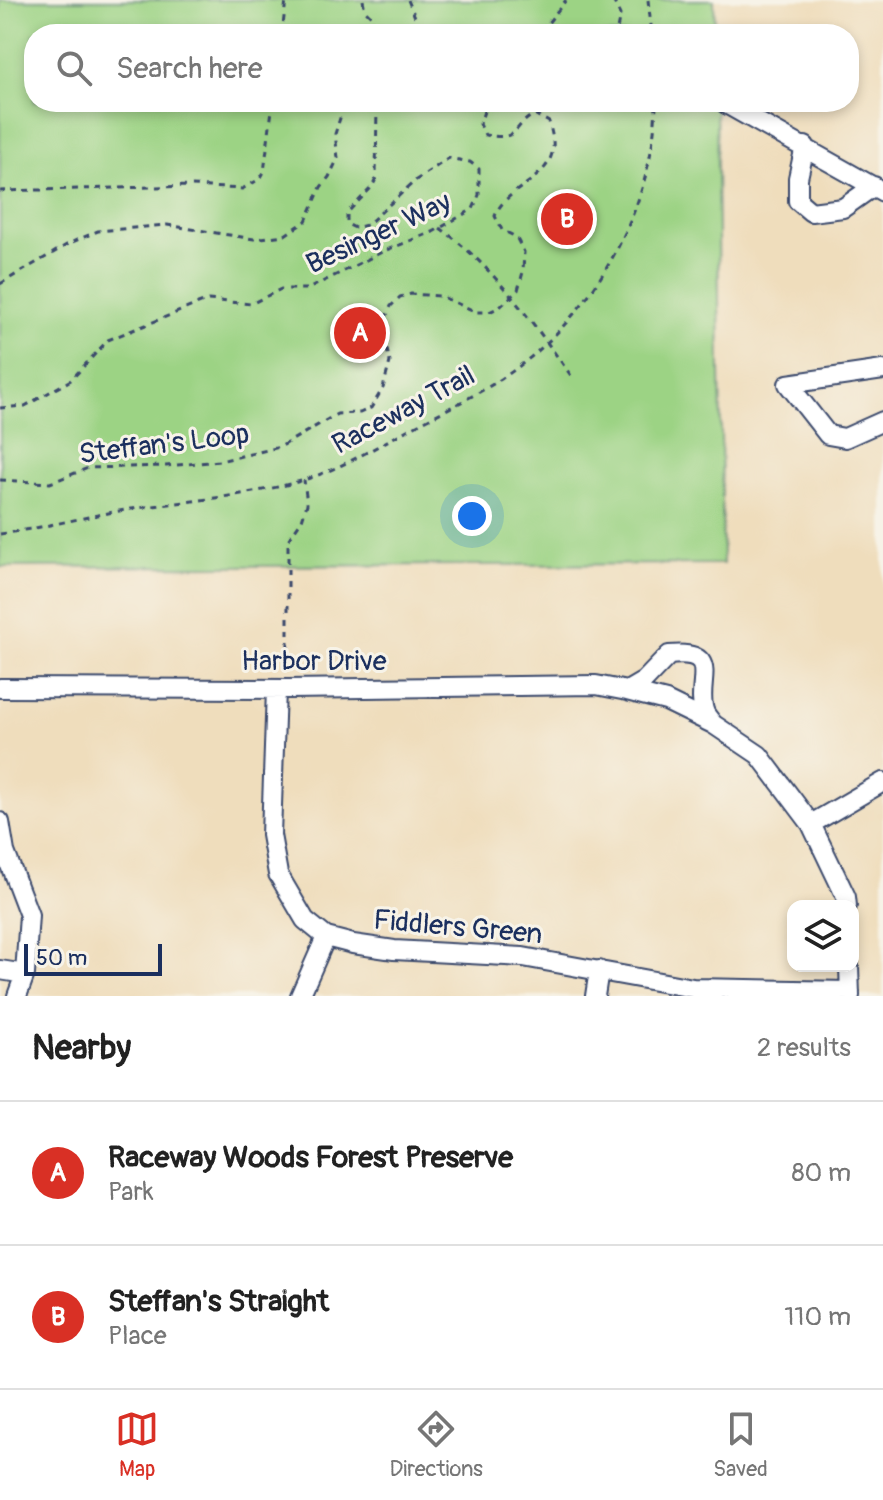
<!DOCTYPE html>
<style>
:root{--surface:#fff;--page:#f6f6f6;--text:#222;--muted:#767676;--line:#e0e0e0;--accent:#d93025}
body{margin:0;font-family:Pangolin,sans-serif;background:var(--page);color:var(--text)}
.controls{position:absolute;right:24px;bottom:24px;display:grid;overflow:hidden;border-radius:16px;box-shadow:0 4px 12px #0003}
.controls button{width:72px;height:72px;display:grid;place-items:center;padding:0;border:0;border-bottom:2px solid var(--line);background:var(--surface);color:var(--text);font:40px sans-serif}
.scale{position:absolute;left:24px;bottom:20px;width:138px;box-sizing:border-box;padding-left:8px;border:4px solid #1b2f5e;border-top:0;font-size:22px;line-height:28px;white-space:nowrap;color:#1b2f5e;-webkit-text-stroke:6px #f7f3e8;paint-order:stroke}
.you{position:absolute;left:472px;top:516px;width:28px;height:28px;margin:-20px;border:6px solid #fff;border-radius:50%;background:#1a73e8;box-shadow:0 0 0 12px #1a73e833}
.badge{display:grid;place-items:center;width:52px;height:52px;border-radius:50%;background:var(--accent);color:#fff;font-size:26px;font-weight:700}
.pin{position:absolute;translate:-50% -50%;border:4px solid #fff;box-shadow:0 2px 8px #0006}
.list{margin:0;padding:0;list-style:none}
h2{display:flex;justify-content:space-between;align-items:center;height:104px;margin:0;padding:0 32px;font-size:34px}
h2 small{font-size:26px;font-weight:400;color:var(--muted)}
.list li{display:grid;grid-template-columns:52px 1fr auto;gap:24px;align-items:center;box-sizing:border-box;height:144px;padding:0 32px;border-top:2px solid var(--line)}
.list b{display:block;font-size:30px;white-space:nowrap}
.list p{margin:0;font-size:26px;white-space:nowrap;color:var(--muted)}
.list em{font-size:26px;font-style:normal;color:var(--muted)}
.icon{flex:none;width:44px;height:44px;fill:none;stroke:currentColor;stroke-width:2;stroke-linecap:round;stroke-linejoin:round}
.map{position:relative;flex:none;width:883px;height:996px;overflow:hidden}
.search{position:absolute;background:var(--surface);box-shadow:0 4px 12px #0003;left:24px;right:24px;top:24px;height:88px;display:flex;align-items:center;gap:20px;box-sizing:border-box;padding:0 28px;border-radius:32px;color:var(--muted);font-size:30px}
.sheet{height:392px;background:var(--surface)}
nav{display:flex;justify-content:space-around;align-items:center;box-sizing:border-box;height:112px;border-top:2px solid var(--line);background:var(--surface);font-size:22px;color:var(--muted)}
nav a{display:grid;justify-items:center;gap:4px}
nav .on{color:var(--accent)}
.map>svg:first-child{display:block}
.green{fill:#9cd384;stroke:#5c8171;stroke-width:2}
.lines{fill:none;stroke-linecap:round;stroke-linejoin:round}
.minor-casing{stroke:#3b496c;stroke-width:22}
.path{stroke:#3b496c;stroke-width:3;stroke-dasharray:6 6;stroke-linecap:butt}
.minor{stroke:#fff;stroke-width:18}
.labels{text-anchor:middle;stroke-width:6;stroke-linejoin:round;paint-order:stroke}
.street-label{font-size:28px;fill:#1b2f5e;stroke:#f7f3e8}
</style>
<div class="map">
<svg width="883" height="996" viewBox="0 0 883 996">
<rect width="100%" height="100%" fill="#f7f3e8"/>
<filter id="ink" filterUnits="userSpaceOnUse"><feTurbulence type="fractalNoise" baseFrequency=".0125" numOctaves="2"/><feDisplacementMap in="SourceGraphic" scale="16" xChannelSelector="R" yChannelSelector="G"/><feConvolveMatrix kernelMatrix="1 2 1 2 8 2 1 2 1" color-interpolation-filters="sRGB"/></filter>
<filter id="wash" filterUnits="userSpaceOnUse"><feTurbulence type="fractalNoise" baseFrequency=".006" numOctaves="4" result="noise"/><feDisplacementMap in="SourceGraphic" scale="32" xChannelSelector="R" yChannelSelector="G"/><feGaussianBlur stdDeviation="1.8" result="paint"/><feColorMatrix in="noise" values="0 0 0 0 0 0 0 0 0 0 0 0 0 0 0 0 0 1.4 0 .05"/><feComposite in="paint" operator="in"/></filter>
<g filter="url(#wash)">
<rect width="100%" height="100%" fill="#efddbc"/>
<!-- green -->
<path class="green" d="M0,0H714L715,34H34V102H716L723,564L0,567Z"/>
</g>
<g filter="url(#ink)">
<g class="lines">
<defs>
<path id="minor" d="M726,104L883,192
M805,146L798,178V201L811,212L843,208L874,186
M883,370L788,384L828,435L845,438L883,421
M0,688L288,689L596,685L627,691L666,701L713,724L759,755L811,824L846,897L847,906
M276,689L271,835L278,874L305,920L326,937L353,944L394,950L523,957L693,988L850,991
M627,691L644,681L669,655C725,649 693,686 705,713C707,717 710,720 713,724
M0,822L5,852L29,915L25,974L17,996
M811,824L883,782
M849,966L850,996
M0,970L25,974
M300,996L326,937
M595,996L599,970"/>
</defs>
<!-- minor casing -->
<use href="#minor" class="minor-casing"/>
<!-- path -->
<path class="path" d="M363,0L365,10L374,19L371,34
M408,0L422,34
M613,0L620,15L616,34
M648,0L652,34
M282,34L286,0
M549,34L548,23L566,0
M0,191L192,186L242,189L260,179L264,172L273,102
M440,228C493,266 534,324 572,377
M0,284L70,243L98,231L167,225L254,239L285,235L306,221L321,187L329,177L338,158L335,134L345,102
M0,408L25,406L71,380L108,340L208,300L251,304L281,289H308L384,251L433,232L473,209L479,195V169L470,162L449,158L416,180L367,225L355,228L347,224V213L372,187L376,179L377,102
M0,480L50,483L88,468L166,466L220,461L280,447L337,414L360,413L371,408L383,388L390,362L384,337L385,319L391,306L400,297L411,294L440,296L477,312H489L500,307L518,290L523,272L524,252L516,237L502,230L495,216C506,186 549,182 553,148C554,140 551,130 549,122L534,114C510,129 520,141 485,135L480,124L484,111L499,102
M0,534C42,528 83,517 125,510C184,501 247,497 304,480C343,468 377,446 413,427C441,412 471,398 498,381C590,323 654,211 656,102
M288,671V540L302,520L307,504L304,480"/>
<!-- minor -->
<use href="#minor" class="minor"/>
</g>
</g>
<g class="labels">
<!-- street labels -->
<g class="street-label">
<text transform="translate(378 232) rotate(-25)" y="10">Besinger Way</text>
<text transform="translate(403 409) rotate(-28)" y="10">Raceway Trail</text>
<text transform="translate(164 443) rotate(-7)" y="10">Steffan's Loop</text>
<text x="314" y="670">Harbor Drive</text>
<text transform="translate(458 926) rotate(5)" y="10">Fiddlers Green</text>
</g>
</g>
</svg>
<div class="controls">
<button><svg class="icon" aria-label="layers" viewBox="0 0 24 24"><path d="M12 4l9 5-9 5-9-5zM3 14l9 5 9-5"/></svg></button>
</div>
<div class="scale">50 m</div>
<div class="you"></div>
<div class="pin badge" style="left:360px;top:333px">A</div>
<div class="pin badge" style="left:567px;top:219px">B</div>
<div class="search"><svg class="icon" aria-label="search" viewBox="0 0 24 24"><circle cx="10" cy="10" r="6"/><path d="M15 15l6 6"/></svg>Search here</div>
</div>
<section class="sheet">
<h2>Nearby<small>2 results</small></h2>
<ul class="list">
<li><span class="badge">A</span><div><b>Raceway Woods Forest Preserve</b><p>Park</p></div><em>80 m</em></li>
<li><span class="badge">B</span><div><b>Steffan's Straight</b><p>Place</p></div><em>110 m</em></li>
</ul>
</section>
<nav>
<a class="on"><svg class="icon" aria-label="map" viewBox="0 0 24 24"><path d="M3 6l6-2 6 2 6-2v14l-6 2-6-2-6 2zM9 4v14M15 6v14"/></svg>Map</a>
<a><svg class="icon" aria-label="directions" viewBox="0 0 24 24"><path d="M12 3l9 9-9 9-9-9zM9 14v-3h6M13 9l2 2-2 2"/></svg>Directions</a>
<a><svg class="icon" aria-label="saved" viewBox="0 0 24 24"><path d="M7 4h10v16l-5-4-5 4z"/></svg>Saved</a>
</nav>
